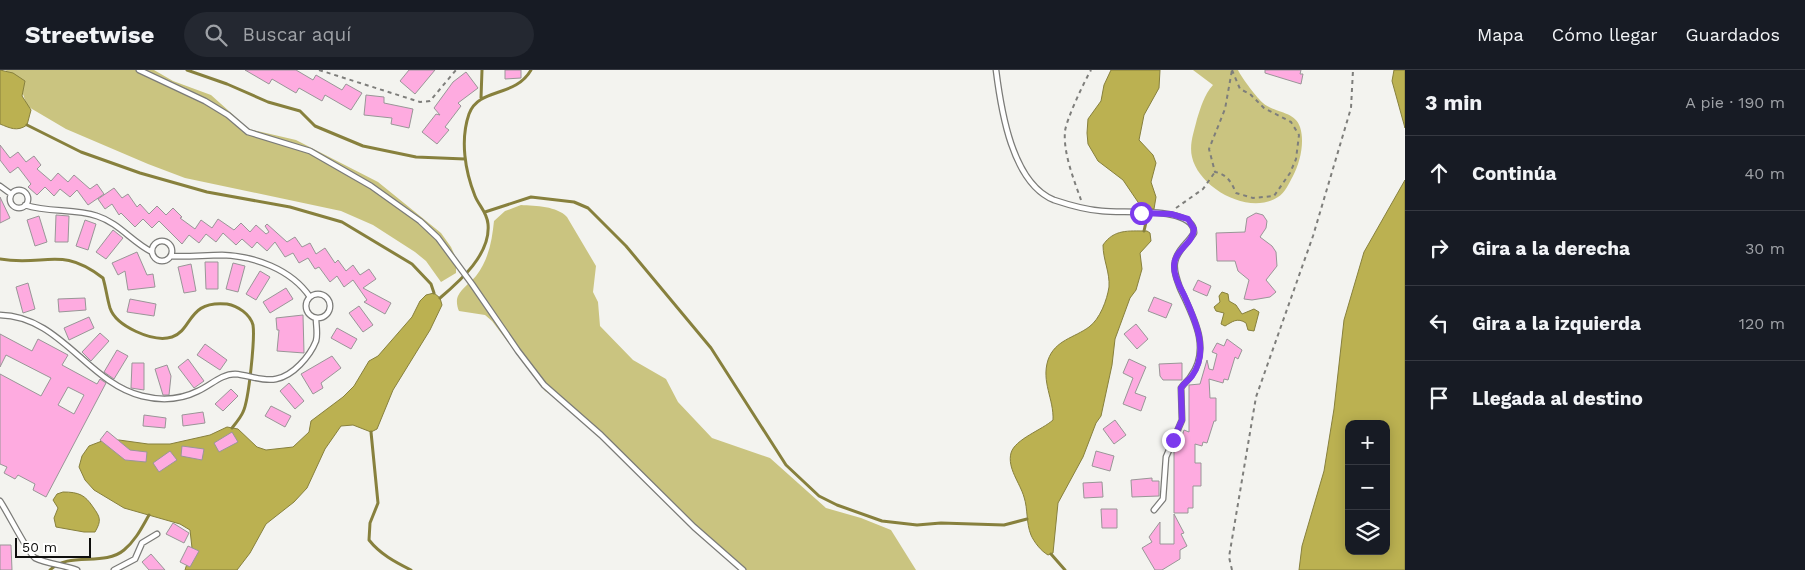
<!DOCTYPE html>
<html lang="es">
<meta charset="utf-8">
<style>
:root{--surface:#171b24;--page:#242831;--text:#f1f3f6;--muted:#9ea1a6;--line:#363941}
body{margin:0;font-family:"Work Sans",sans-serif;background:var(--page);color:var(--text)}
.controls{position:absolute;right:15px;bottom:15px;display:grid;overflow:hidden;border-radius:10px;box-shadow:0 2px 12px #0003}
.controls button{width:45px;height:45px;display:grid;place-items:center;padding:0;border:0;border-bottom:1px solid var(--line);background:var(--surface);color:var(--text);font:25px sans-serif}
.scale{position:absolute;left:15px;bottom:12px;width:76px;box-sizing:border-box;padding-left:5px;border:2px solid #0e0e0d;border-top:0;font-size:14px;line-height:18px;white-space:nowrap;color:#0e0e0d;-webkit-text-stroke:4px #fffffe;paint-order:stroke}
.stop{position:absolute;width:15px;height:15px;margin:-11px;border:4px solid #7c3aed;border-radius:50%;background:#fff}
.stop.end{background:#7c3aed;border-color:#fff;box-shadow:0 1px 5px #0008}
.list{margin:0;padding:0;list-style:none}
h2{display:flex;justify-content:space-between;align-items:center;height:65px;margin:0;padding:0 20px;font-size:21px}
h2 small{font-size:16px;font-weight:400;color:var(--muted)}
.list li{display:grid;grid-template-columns:32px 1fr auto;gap:15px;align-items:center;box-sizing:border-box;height:75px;padding:0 20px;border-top:1px solid var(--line)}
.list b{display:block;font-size:19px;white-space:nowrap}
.list em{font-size:16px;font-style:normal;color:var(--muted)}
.icon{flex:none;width:28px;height:28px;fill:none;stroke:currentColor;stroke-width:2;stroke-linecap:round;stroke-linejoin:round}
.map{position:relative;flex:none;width:1405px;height:500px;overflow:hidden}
header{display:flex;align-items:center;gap:30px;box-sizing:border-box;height:70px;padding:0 25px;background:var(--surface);border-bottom:1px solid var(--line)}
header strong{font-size:24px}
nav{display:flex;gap:28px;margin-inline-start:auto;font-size:18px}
.search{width:350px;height:45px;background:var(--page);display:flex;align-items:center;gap:12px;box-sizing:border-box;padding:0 18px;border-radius:28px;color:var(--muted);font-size:19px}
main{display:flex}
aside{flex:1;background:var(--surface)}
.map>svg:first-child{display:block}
.green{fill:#cac480}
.water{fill:#bbb151;stroke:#87803d;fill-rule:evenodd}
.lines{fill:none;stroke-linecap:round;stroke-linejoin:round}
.stream{stroke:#87803d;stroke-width:3}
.building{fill:#feabe0;stroke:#999697;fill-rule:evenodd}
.lane-casing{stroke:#7b7b78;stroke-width:7}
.path{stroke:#7e7e7b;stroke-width:2;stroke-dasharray:4 4;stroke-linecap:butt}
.lane{stroke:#fff;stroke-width:4.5}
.route{stroke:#7c3aed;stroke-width:6}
</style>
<header>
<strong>Streetwise</strong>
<div class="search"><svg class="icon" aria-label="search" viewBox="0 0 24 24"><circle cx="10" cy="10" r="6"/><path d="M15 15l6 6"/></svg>Buscar aquí</div>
<nav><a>Mapa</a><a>Cómo llegar</a><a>Guardados</a></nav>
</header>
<main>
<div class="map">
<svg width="1405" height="500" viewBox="0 0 1405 500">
<rect width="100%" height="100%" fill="#f3f3ef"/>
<!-- green -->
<path class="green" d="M5,0H154L173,11L211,25L249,59L296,70L378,112L441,163L451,177L456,188V203L441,212L426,191L415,182L373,155L341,141L185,108L148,94L66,59L27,36L22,21L25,11Z
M1193,0H1238C1241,7 1258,29 1263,33C1274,43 1295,41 1300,57C1305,72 1300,93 1293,106C1289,113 1285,123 1278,127C1249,146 1199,118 1192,87C1189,74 1194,62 1197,49C1201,37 1204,25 1213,15Z
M521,135C536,136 557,136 567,147L596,196L593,222L598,232L600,256L633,290L666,309L678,332L712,368L770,388L826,438L861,448L891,460L916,500H741L735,497L693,453L562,331L545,321L492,251L485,245L459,241C457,237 456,230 458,226C462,218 471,212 476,206C489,189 492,170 494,151L505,141Z"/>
<!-- water -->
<path class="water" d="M0,0L13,3L25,11L22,26L31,40L27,55C17,62 10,58 0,54Z
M1111,0H1160L1159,18L1144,45L1139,70L1153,85L1156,93L1151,112L1156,127L1154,139L1142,138L1123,110L1098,91L1088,74L1087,63L1088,49L1101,31L1104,15Z
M1394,0H1405V58L1392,11Z
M1405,110V500H1299L1302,476L1324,401L1334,339L1344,250L1364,182ZM1349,354H1386V481H1349Z
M1147,161L1150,163L1151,171L1140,183L1142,199L1136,220L1130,228L1115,269L1112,295L1101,346L1096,353L1083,387L1058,433L1053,483L1048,485C1041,481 1034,472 1031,465C1026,453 1028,439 1024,427C1020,413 1007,398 1011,383C1015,369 1042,360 1053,350C1054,329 1041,312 1048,290C1055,270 1074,268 1089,257C1100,249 1107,230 1109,217C1110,202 1103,190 1103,175C1114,159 1128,161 1147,161Z
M1222,222L1228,224L1229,231L1236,235L1242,244L1254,239L1259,242L1254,261L1248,260L1246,253C1237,247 1232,252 1225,256L1221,254L1224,243L1216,241L1214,237L1220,232L1219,226Z
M434,223L440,228L442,235L430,260L393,320L377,359L371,362L353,355L341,356L325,379L307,418L294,432L266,454L250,483L237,500H185L192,478L190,460L180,454L124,438L94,420L85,410L79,397L82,386L89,376L102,371L119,370L148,374H170L210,365L227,357L238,359L257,377L266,380L293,377L309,362L311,351L343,327L354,316L369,291L378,286L412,247L420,231L426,225Z
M63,422C79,422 85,425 93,437C100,447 102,450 95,462H84L56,457L54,448L58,438L53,430L57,424Z"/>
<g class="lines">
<!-- stream -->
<path class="stream" d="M187,0L227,14L268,32L300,41L315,56L363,76L416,87L465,89
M481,28L482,0
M27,55L81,82L140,103L207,122L290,137L342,152L412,194L431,214L434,223
M485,142L531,127L574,132L588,138L626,176L711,278L786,395L819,426L837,435L882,451L917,455L941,453L1004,455L1027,449
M1144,161L1149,139
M0,189C45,197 61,175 103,208C106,218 107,228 110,238C116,256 153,273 172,267C193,260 187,230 227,234C238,236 250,244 253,255C255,268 249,330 243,342C241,347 236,353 232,358
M440,228C460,211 491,184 488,154C487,142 479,136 475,126C465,101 460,70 469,44C479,17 515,28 531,0
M371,362L378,433L370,453L369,470C380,484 395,492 411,500
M1051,484L1065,500
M50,500C69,481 104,497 124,480C136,470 142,457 149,445"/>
</g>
<!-- building -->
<path class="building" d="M245,0H296L313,10L316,5L342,20L346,14L362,23L351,40L325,25L322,31L299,18L296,23L272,9L269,14Z
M409,0H435L415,24L400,11Z
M505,0H521V8L505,9Z
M1265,0H1301L1300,4H1303L1301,14L1265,3Z
M466,2L478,18L458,33L461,36L445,57L449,60L437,74L422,62L436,44L440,45L434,38L453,12Z
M366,25L384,27V33L413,39L409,58L391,54L392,48L364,45Z
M0,75L10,88L18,82L26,92L34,86L41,95L37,99L51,111L58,103L68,112L74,105L90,119L97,114L104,124L88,135L77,120L70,127L60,119L54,126L45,117L37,125L28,117L31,114L18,97L10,103L0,90Z
M114,118L122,128L128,124L137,137L140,134L149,144L157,136L166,145L173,138L182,147L180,148L195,159L201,150L212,158L218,149L234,160L241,153L250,162L256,155L266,164L269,162L265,156L267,154L287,172L295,167L302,177L310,173L316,184L325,178L335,193L338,190L346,201L353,195L360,205L369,199L376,209L363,218L391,233L385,244L364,232L367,230L353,210L344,217L337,206L330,212L319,197L315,199L308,188L299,193L293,183L285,187L275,172L267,181L257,172L252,178L242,169L236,175L223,163L216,172L206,164L199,173L189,165L182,174L159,151L152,158L143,149L135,157L121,143L119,145L112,134L105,139L98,129Z
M0,127L10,148L0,153Z
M1256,143L1263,145L1267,151L1266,158L1260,167L1272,176L1276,182L1277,196L1266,210L1276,222L1270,227L1252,230L1244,229L1249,210L1238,201L1235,191H1217L1216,163L1245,162L1247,148Z
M56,145L69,146L68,172H55Z
M39,146L47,172L35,176L27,150Z
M85,150L96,154L88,180L76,176Z
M113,160L123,168L106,189L96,182Z
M137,182L147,205L153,204L155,217L128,220L125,201L118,205L112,193Z
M205,192H218V219H206Z
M233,193L245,196L238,222L226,219Z
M191,194L196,221L184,223L178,197Z
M260,201L270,207L256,230L246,224Z
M1198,210L1211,216L1207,226L1193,220Z
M28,213L35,239L23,243L16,217Z
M286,218L293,229L270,243L263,232Z
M1154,227L1172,234L1166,248L1148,241Z
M85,228L86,240L59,242L58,229Z
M130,229L156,234L154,246L127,242Z
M359,236L373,255L363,262L349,243Z
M303,245L304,283L277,281L279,260H277L276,248Z
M89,247L94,258L69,270L64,258Z
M1136,254L1148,269L1137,279L1124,264Z
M337,258L357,269L351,279L331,268Z
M100,263L109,271L91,291L82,282Z
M0,264L32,281L38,269L68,285L62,295L97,314L100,309L106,313L46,427L33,420L35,414L18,405L15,409L4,403L7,397L0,394V304L41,326L51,308L6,285L0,297ZM68,317L84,325L74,344L58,335Z
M1227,269L1242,280L1238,289L1235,287L1228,310L1224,309L1223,313L1209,309L1210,328H1216V351H1214L1207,373L1203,372L1202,376L1195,374V393H1201V416H1193V438H1188V443H1174V380L1178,379L1184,360L1189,362V315L1200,314L1207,290L1209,299L1213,300L1217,284L1212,282L1217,273L1224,276Z
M205,274L227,290L220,300L197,285Z
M117,280L128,286L114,309L104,302Z
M332,286L341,298L321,313L323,318L313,324L301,304Z
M188,289L204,311L194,318L178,297Z
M1129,289L1146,297L1135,323L1146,327L1141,341L1123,334L1133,308L1123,303Z
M132,293H144V320L131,318Z
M1182,293V310H1163L1160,306L1159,294Z
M167,295L171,306L169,325H163L155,299Z
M289,313L304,331L295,339L280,321Z
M231,319L238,326L223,341L215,334Z
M271,336L291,346L285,357L265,346Z
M203,342L205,353L183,356L182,345Z
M144,345L166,348L165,358L143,356Z
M1115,350L1126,365L1114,374L1103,359Z
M107,361L130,380L147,382L146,392L125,390L100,370Z
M232,362L238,372L219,382L214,373Z
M182,376L204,379L202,390L181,386Z
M170,381L177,390L159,402L153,393Z
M1096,381L1114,386L1110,401L1092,396Z
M1152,408V411H1159V426L1132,427L1131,410Z
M1102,412L1103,427L1084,428L1083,413Z
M1101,439H1117V458H1102Z
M1174,444L1184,463L1181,464L1187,476L1180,480V489L1162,500H1155L1142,478L1152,472L1149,467L1160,452V474H1174Z
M173,453L189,463L184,473L166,464Z
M0,475H11L12,500H0Z
M188,476L199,481L190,497L180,492Z
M151,484L165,500H149L142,492Z"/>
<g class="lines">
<defs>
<path id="lane" d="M139,0L205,31L228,45L248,62L310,81L371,116L420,151L438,168L472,214L518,281L544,315L601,365L694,457L743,500
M996,0C1001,40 1012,113 1054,130C1069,135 1086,140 1102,141C1122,144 1195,135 1194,163C1188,173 1177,180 1175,192C1173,200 1177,210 1180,218C1192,245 1212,277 1191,306C1189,310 1184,313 1181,318L1182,350L1166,387L1163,429L1154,440
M0,116L11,124
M10 129a9 9 0 1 1 18 0a9 9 0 1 1-18 0Z
M25,135C49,143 74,138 97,146C119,153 132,172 152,182
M152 181a10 10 0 1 1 20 0a10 10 0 1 1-20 0Z
M171,186C188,187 205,185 222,185C254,186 291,199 310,227
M306 236a12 12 0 1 1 24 0a12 12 0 1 1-24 0Z
M0,245C60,246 88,313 142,326C162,331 180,330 198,321C210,316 221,304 235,304C249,305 263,312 276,309C293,306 310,286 316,271C318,264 316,255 316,248
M0,431C7,441 29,485 35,488C47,494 64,495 77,500
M114,500L135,489L142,473L157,464"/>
</defs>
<!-- lane casing -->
<use href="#lane" class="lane-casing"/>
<!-- path -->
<path class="path" d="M319,0L420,32L430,31L456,0
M1232,0L1240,19L1250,24L1264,38L1291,52L1299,65L1296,89L1290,103L1274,126L1253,128L1236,123C1232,113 1227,104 1215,102L1209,79L1225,39Z
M1081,130C1074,110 1063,83 1065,61C1067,48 1084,12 1091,0
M1176,138L1203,119L1215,102
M1232,500L1229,487L1256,327L1313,166L1351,38L1353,0"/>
<!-- lane -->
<use href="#lane" class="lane"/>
</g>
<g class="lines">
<!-- route -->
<path class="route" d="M1141,143L1171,144L1188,149L1194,159C1193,174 1174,180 1174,196C1174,206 1179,216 1184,225C1195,250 1210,281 1192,306C1189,310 1184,313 1181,318L1182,350L1173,370"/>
</g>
</svg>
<div class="controls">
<button>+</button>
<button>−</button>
<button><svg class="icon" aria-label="layers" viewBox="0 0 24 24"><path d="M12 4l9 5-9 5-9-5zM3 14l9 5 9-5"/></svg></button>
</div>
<div class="scale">50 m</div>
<div class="stop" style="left:1141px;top:143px"></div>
<div class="stop end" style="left:1173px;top:370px"></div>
</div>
<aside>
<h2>3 min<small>A pie · 190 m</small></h2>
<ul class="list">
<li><svg class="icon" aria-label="ahead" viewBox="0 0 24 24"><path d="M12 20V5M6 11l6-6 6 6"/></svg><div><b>Continúa</b></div><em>40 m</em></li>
<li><svg class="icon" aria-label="right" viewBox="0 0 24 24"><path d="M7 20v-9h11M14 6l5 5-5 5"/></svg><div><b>Gira a la derecha</b></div><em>30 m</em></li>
<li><svg class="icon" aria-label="left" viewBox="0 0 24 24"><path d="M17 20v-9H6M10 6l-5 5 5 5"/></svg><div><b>Gira a la izquierda</b></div><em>120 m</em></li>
<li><svg class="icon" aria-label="arrive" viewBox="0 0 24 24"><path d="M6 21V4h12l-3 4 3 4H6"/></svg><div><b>Llegada al destino</b></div></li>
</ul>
</aside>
</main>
